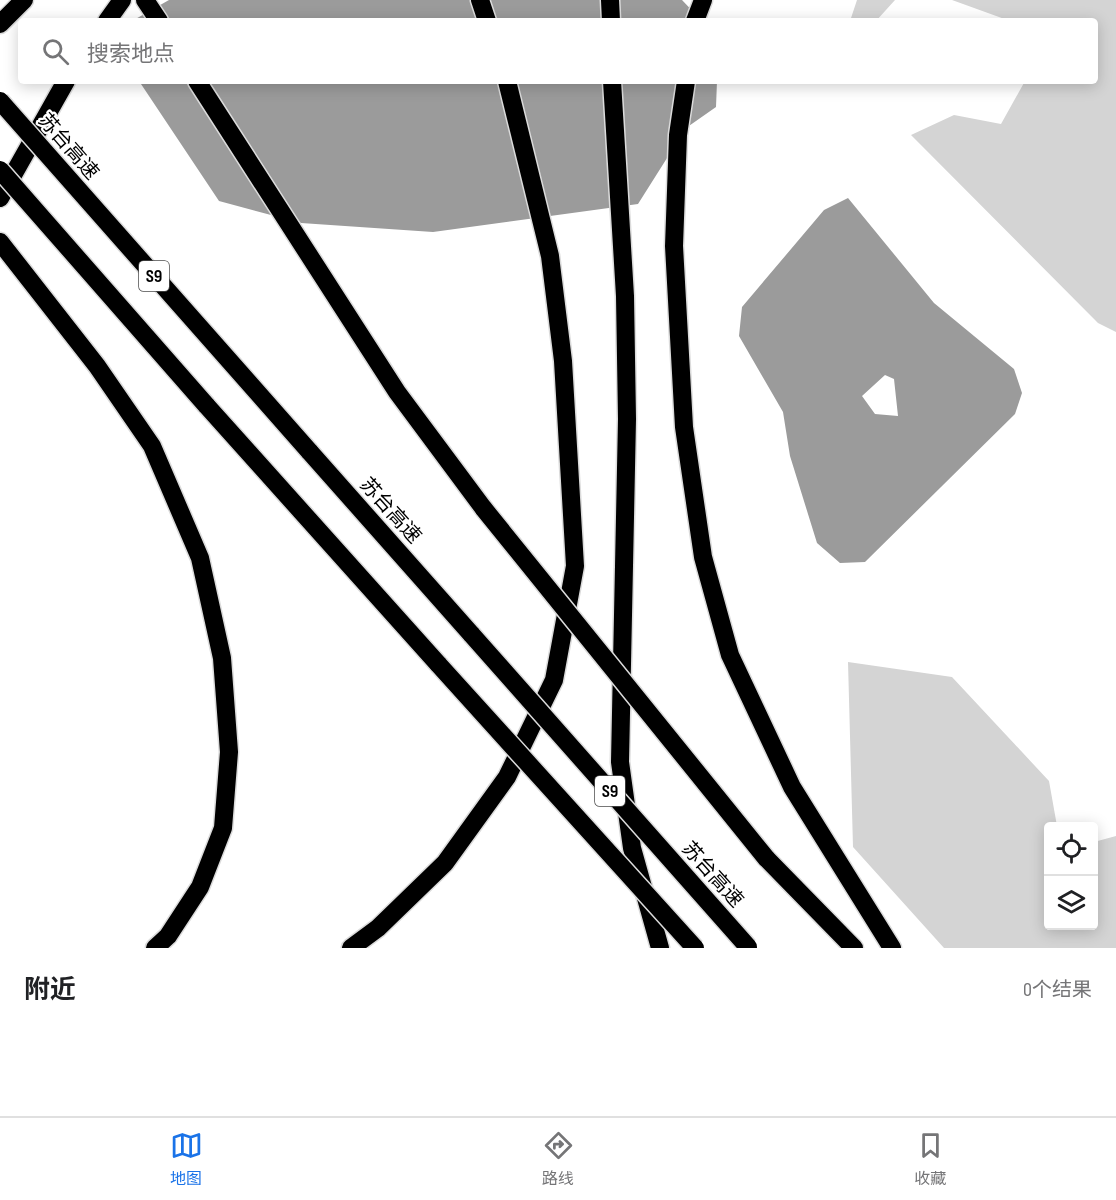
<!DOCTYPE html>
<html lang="zh">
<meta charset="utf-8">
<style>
:root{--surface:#fff;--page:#f2f2f2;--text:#202124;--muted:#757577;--line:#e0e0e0;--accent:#1a73e8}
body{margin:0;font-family:"Sofia Sans Condensed","Noto Sans SC",sans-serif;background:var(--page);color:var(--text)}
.controls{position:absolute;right:18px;bottom:18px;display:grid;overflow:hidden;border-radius:6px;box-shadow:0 3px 15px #0003}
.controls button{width:54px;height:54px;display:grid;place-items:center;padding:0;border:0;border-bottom:2px solid var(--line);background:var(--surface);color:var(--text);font:30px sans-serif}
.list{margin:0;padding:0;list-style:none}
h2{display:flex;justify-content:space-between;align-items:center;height:78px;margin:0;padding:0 24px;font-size:26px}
h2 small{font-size:20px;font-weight:400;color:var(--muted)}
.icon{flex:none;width:33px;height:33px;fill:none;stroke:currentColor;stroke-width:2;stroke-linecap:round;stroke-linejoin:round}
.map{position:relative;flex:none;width:1116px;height:948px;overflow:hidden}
.search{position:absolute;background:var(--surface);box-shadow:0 3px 15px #0003;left:18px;right:18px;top:18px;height:66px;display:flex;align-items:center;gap:15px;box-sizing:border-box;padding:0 21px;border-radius:6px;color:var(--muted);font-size:22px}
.sheet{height:168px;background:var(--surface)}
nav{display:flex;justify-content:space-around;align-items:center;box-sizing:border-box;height:84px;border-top:2px solid var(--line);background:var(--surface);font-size:16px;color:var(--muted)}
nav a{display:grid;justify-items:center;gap:3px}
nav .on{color:var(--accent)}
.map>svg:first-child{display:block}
.green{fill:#d4d4d4}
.water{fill:#9b9b9b;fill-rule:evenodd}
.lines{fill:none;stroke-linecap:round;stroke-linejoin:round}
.motorway-casing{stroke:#dbdbdb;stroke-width:21}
.motorway{stroke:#000;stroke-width:18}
.motorway-bridge-casing{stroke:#dbdbdb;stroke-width:21;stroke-linecap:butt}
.motorway-bridge{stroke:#000;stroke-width:18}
.labels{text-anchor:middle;stroke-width:4.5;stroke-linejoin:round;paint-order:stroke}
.shield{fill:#fff;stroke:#4c4c4c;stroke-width:1.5}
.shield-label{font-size:18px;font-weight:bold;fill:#000}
.street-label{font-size:20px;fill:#000;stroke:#fff}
</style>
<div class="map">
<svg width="1116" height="948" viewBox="0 0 1116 948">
<rect width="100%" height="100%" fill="#fff"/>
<!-- green -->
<path class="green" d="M857,0H895L876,21H850Z
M952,0H1116V332L1098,323L911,135L954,115L1001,124L1025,81H1095V21H1010Z
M848,662L952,677L1049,781L1057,826H1048V926H1094V842L1116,836V948H944L853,847Z"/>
<!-- water -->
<path class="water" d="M169,0H682L702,21H132Z
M139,81H717L716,107L686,128L638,204L433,232L301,223L219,201Z
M848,198L934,303L1014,369L1022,393L1015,414L865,562L840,563L817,543L790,456L783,412L739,336L742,307L824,210ZM885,375L894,379L898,416L875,414L862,396Z"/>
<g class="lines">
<defs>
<path id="motorway" d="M145,0L159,21
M480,0L487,21
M610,0L611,21
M107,21L122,0
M695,21L703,0
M0,24L24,0
M197,81L397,392L484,509
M612,81L625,296L627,419L620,762L632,848L660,948
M686,81L678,135L674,246L684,427L703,557L730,655L792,787L892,948
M0,198L66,81
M0,242L97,366L152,446L200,558L222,658L229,752L223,828L200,887L168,936L155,948
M206,405L439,665
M309,451L472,635
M766,858L854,948
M351,948L378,928L445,863L507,777L554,680L575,566L563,361L550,256L507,81"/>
</defs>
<!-- motorway casing -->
<use href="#motorway" class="motorway-casing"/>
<!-- motorway -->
<use href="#motorway" class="motorway"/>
<defs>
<path id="motorway-bridge" d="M0,101L309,451
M0,170L206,405
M484,509L766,858
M472,635L748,947
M439,665L695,948"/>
</defs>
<!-- motorway-bridge casing -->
<use href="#motorway-bridge" class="motorway-bridge-casing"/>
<!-- motorway-bridge -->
<use href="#motorway-bridge" class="motorway-bridge"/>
</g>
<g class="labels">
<!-- shield labels -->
<g class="shield">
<rect x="139" y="261" width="30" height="30" rx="4.5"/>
<rect x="595" y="776" width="30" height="30" rx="4.5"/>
</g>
<g class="shield-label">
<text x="154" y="282">S9</text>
<text x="610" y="797">S9</text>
</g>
<!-- street labels -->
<g class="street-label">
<text transform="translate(69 146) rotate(49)" y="7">苏台高速</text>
<text transform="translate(391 510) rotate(48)" y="7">苏台高速</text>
<text transform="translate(713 874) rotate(48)" y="7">苏台高速</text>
</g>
</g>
</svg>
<div class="controls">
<button><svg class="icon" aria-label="locate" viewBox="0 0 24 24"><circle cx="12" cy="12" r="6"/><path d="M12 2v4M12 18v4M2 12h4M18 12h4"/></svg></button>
<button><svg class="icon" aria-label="layers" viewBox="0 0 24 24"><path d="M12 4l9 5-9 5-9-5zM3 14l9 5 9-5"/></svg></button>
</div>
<div class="search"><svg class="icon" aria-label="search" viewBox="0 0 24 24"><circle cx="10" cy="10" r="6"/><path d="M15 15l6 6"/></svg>搜索地点</div>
</div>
<section class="sheet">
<h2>附近<small>0个结果</small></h2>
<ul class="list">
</ul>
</section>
<nav>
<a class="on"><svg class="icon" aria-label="map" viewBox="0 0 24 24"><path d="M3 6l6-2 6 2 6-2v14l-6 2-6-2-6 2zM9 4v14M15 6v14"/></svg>地图</a>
<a><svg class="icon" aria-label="directions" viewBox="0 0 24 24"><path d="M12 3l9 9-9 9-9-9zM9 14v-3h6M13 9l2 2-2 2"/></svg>路线</a>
<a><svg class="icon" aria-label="saved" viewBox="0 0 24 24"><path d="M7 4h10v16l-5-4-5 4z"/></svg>收藏</a>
</nav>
